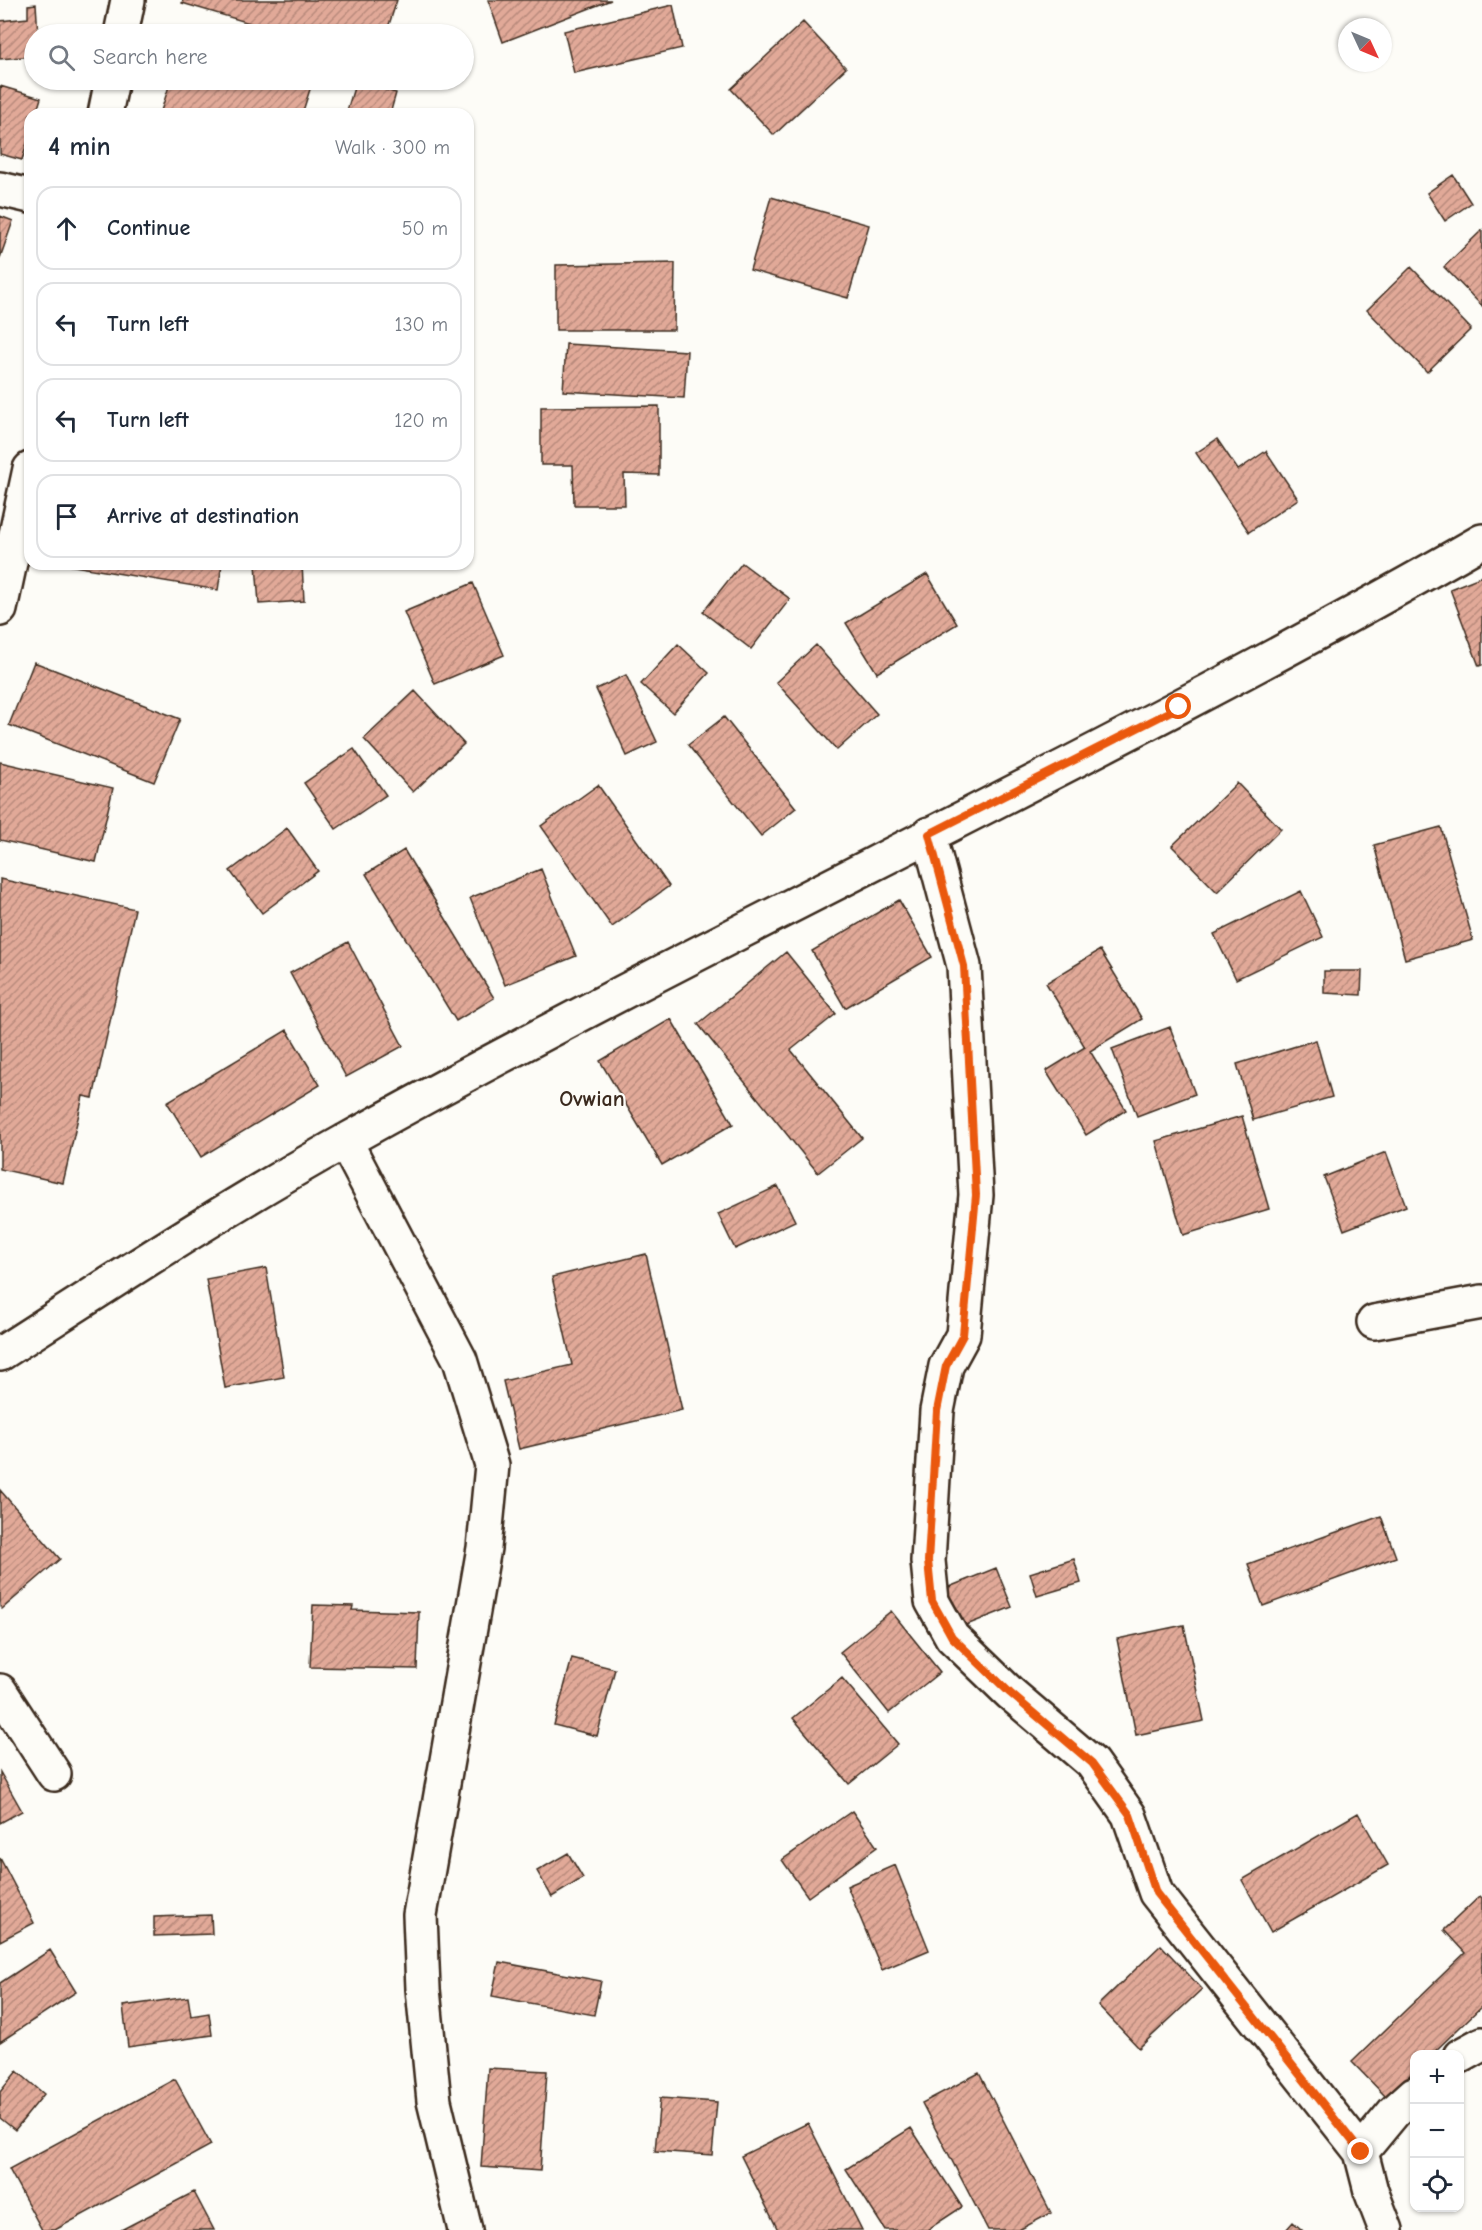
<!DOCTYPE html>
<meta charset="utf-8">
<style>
:root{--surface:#fff;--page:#f2f2f3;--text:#1f2937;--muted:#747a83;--line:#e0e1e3}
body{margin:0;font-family:"Comic Neue",sans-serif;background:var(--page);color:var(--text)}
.controls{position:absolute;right:18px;bottom:18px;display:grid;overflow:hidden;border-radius:12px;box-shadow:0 2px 4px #0004}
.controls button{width:54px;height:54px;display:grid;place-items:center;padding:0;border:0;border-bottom:2px solid var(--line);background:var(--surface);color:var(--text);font:30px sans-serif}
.compass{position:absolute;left:1338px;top:18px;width:54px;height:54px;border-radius:50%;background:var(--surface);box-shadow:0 2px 4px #0004;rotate:134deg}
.stop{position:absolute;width:18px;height:18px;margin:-14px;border:4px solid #ea580c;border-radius:50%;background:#fff}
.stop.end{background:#ea580c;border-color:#fff;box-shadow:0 2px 6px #0008}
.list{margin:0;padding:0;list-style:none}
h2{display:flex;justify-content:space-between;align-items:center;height:78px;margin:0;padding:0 24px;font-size:26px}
h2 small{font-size:20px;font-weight:400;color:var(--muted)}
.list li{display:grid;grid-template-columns:39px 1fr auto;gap:18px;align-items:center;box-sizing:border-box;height:84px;margin:0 12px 12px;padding:0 12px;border:2px solid var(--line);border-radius:18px}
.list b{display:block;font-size:22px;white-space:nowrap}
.list em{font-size:20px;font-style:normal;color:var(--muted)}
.icon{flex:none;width:33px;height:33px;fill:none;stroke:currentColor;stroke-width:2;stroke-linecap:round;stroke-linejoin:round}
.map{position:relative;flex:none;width:1482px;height:2230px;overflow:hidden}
.search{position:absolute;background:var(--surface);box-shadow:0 2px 4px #0004;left:24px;top:24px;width:450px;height:66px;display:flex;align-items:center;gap:15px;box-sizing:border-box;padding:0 21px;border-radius:33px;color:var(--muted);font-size:22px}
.panel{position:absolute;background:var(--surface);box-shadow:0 2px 4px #0004;left:24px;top:108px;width:450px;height:462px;border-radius:18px}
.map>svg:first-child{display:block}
.building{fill:url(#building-hatch);stroke:#3b2a1e;stroke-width:1.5}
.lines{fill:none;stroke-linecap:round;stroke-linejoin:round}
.street-casing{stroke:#3b2a1e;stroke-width:38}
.street{stroke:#fdfcf7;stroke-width:33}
.route{stroke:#ea580c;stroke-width:8}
.labels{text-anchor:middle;stroke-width:4.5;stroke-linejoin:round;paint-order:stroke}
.quarter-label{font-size:22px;font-weight:bold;fill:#3b2a1e;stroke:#fdfcf7}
</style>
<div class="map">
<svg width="1482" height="2230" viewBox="0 0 1482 2230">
<defs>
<pattern id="building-hatch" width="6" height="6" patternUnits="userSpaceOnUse" patternTransform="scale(1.5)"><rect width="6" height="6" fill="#e1a998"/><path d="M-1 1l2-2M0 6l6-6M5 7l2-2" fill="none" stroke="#b88a7b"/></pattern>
</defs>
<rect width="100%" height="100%" fill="#fdfcf7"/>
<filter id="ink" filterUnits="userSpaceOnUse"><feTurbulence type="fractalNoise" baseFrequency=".0167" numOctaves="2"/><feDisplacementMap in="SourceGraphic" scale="12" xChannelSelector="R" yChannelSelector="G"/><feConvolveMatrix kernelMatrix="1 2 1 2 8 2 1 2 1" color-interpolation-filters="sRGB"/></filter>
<g filter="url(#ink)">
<!-- building -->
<path class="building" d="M183,0H397L386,34H287L182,3Z
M488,0H611L503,42Z
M36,4L38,34H34V56L0,59V21L28,18V5Z
M673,5L682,48L574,73L564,31Z
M803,22L846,68L774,135L731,89Z
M171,80H313L302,114H160Z
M356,81L396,93L390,114H346Z
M0,86L41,98L36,114H30V134L22,160L0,154Z
M1453,175L1471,203L1445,221L1427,193Z
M771,197L869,225L848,298L750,270Z
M0,216L13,221L0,258Z
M1482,230V306L1444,267Z
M675,263L674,330H556V265Z
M1411,267L1471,329L1427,372L1367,310Z
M566,344L687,351L684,398L563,391Z
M659,406V475L624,474L625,505H574L573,465H541V407Z
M1217,439L1238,470L1266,451L1298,499L1249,532L1196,453Z
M742,563L790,599L751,649L703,612Z
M62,564H222L218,590Z
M256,564H302L304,601L259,604Z
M927,574L957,624L877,673L846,623Z
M1482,576V665L1479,666L1450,589Z
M473,583L504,655L435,684L404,612Z
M678,644L709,673L673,713L641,684Z
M816,645L877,714L837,750L776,682Z
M34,662L180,719L154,782L9,725Z
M626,675L657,742L627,756L596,689Z
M415,691L464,744L413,792L364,739Z
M724,717L796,808L761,836L688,745Z
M354,749L386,795L336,829L304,783Z
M0,762L113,788L96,862L0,840Z
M1237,783L1281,829L1217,892L1172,846Z
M598,785L669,886L612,927L541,826Z
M1441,827L1473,940L1405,959L1374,845Z
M287,828L318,871L262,913L230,871Z
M404,850L494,998L456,1021L366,874Z
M541,869L576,956L505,985L470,898Z
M0,879L135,909L93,1098L83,1096L63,1183L0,1169Z
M1301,891L1323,937L1236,979L1214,934Z
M899,900L932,957L845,1008L812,951Z
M348,942L403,1046L346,1077L290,973Z
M1100,950L1142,1019L1090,1051L1126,1110L1086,1135L1046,1071L1085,1047L1046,983Z
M786,952L836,1014L791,1050L862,1138L818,1173L698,1024Z
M1324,971H1362L1361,995L1324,993Z
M671,1019L733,1124L662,1165L600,1061Z
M1170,1027L1195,1094L1137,1116L1112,1049Z
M287,1030L320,1085L201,1157L167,1102Z
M1316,1040L1332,1097L1253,1120L1237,1064Z
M1242,1116L1269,1209L1183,1235L1156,1141Z
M1386,1152L1406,1206L1344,1230L1324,1177Z
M778,1186L795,1221L735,1249L718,1214Z
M646,1254L682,1410L519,1449L503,1381L572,1365L552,1277Z
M266,1268L284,1377L225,1388L206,1279Z
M0,1490L60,1559L2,1609L0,1607Z
M1381,1516L1396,1557L1263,1606L1248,1564Z
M1074,1559L1081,1583L1037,1596L1030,1573Z
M996,1568L1012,1607L959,1628L944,1589Z
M313,1605L353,1606L352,1610L419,1612L417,1669L310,1667Z
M891,1611L940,1672L889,1713L840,1652Z
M1184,1625L1204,1721L1136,1735L1117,1639Z
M572,1658L615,1669L597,1736L554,1725Z
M842,1678L898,1744L849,1784L793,1718Z
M0,1772L22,1811L0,1823Z
M852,1811L877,1847L808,1897L782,1860Z
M1358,1813L1388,1865L1271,1932L1242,1880Z
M568,1853L583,1878L552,1897L537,1871Z
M0,1858L34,1923L0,1941Z
M895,1865L929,1950L882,1970L847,1886Z
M1480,1896L1482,1898V2006L1432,2054H1414V2071L1387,2098L1352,2062L1465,1953L1444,1930Z
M211,1915L212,1934L154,1936V1917Z
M1161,1945L1202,1989L1139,2048L1098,2005Z
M50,1950L76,1992L0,2042V1983Z
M499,1962L601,1981L594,2015L492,1996Z
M188,1997L191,2016L209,2013L212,2035L128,2047L123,2006Z
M488,2068L547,2071L540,2171L481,2167Z
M17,2071L44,2094L15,2130L0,2118V2092Z
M979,2073L1051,2213L1019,2230H988L922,2103Z
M175,2079L211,2145L55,2230H42L9,2169Z
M660,2098L717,2102L712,2155L655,2151Z
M808,2123L862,2230H778L741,2156Z
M911,2128L962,2207L927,2230H885L846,2169Z
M194,2192L214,2230H121Z
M1293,2222L1302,2230H1286Z"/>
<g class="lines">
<defs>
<path id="street" d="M121,34L128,0
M105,114L112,80
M0,189L30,196
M0,609L30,469
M929,834L964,966L976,1195L963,1335L946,1366L937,1411L928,1561L932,1601L952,1637L1010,1693L1092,1763L1129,1815L1156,1893L1361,2152L1371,2191L1386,2230
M345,1141L460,1360L492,1465L484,1548L420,1915L423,1989L434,2101L465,2230
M1374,1322L1482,1302
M0,1354C114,1281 228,1206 347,1140C721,932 1111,754 1482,541
M0,1691L54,1774
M1460,2056L1482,2044
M1361,2152L1394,2112L1414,2094"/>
</defs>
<!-- street casing -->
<use href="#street" class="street-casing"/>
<!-- street -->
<use href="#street" class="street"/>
</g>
</g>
<g class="lines" filter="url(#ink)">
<!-- route -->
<path class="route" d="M1179,707L929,834L964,966L976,1195L963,1335L946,1366L937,1411L928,1561L932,1601L952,1637L1010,1693L1092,1763L1130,1815L1156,1893L1361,2152"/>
</g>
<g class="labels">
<!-- quarter labels -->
<g class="quarter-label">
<text x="592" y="1106">Ovwian</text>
</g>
</g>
</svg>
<div class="controls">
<button>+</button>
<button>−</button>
<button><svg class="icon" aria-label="locate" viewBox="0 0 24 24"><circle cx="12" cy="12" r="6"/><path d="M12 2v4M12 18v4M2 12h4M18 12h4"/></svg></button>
</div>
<svg class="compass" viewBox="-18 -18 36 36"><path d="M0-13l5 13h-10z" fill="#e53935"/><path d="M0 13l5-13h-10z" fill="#747a83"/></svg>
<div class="stop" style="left:1179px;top:707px"></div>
<div class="stop end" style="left:1361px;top:2152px"></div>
<div class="search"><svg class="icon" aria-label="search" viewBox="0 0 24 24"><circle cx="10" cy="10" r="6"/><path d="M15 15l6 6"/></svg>Search here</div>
<section class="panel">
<h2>4 min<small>Walk · 300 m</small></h2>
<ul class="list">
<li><svg class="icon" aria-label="ahead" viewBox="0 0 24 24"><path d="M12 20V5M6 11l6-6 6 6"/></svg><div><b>Continue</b></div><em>50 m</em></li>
<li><svg class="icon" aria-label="left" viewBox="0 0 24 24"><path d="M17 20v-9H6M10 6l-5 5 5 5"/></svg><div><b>Turn left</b></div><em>130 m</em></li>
<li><svg class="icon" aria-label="left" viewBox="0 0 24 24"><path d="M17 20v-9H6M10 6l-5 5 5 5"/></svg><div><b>Turn left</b></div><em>120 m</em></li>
<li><svg class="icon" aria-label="arrive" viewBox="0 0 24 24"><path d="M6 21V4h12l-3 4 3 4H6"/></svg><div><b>Arrive at destination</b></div></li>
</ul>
</section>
</div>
